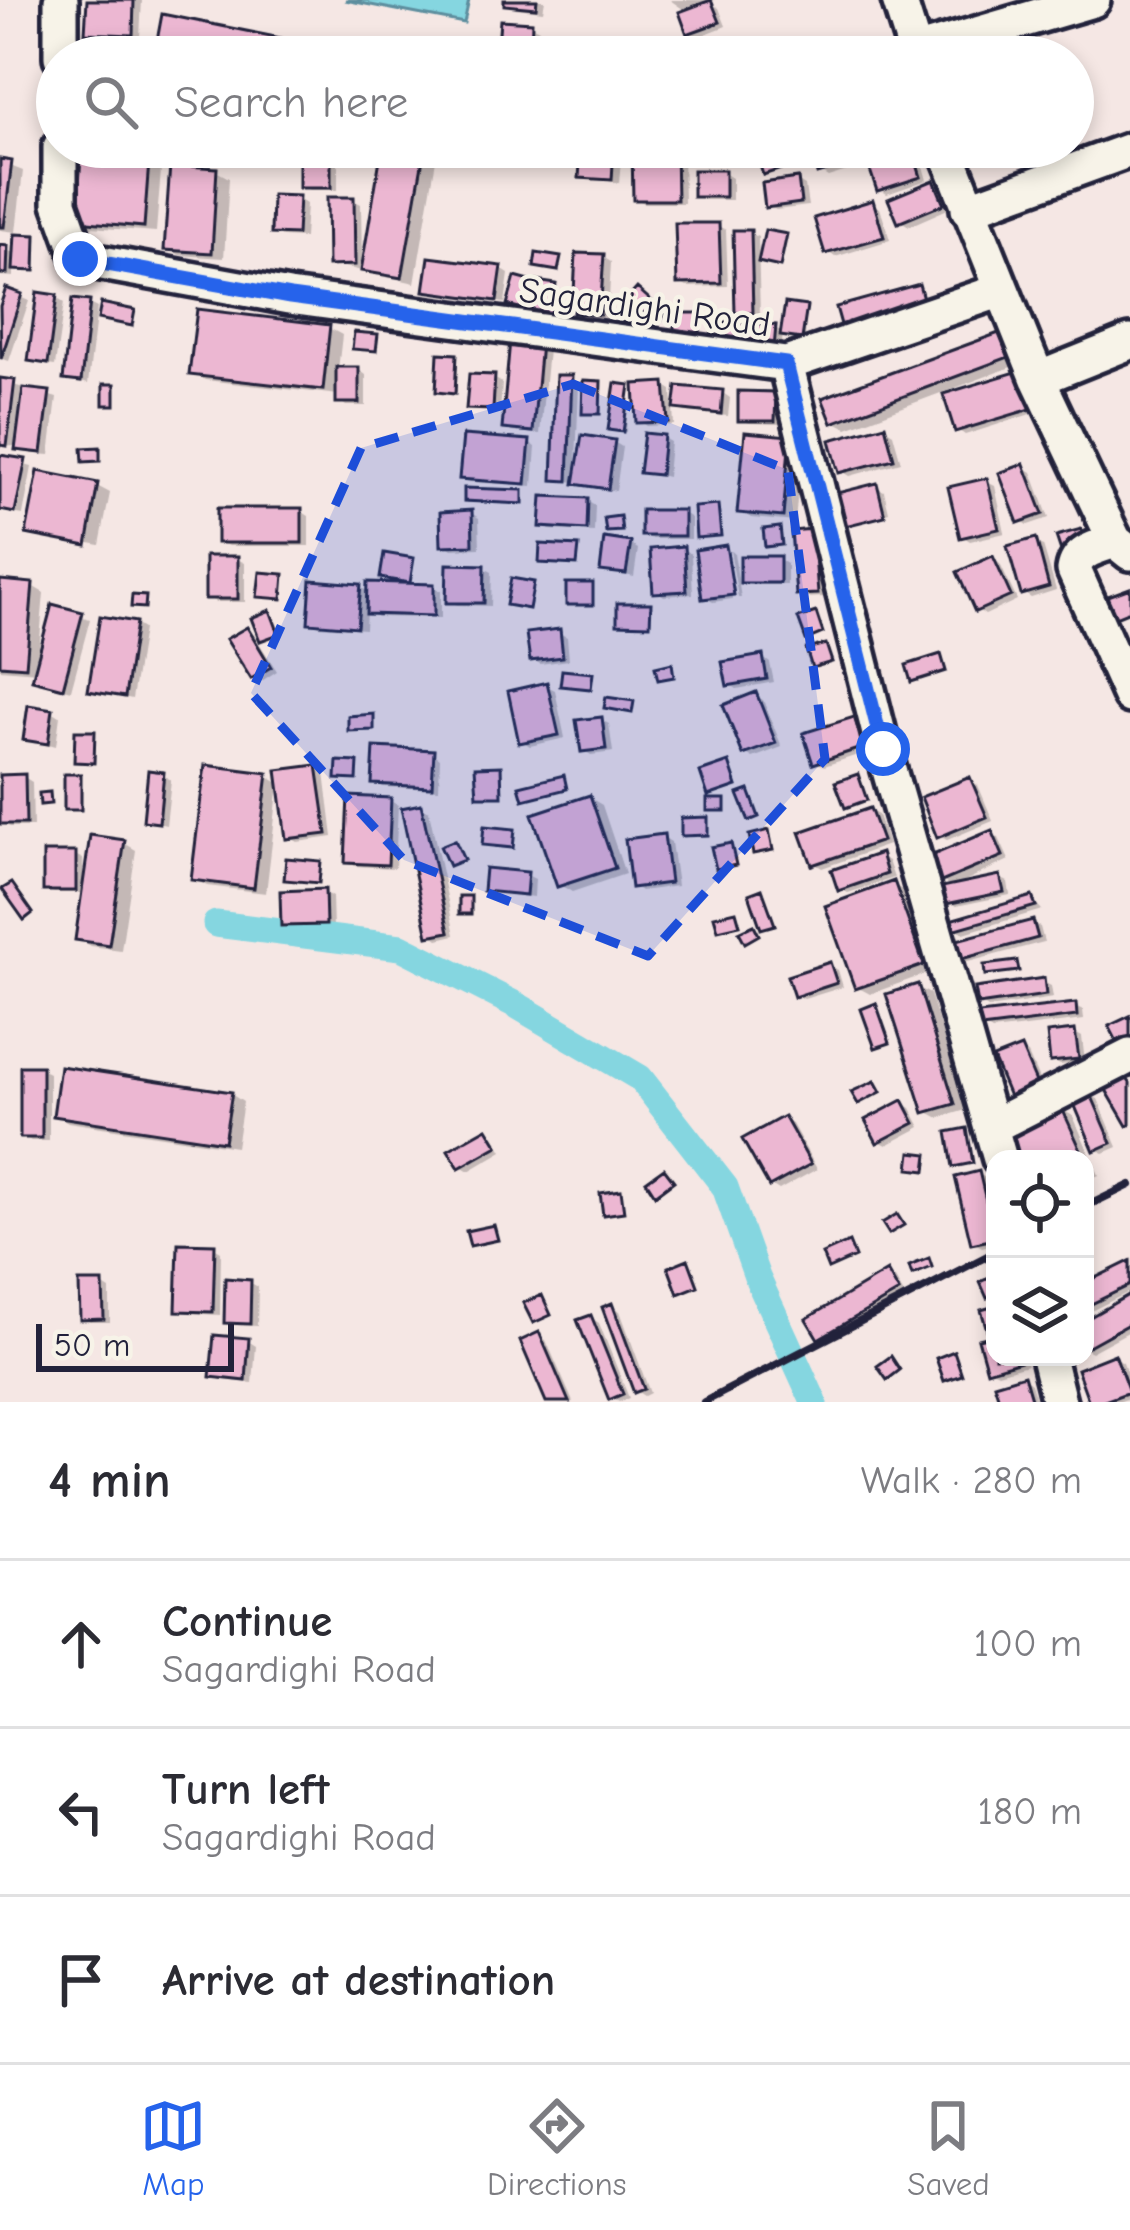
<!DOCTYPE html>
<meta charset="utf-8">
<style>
:root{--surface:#fff;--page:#f2f2f3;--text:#2b2b33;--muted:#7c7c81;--line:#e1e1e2;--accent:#2563eb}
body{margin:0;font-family:"Comic Neue",sans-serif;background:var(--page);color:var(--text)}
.controls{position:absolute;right:36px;bottom:36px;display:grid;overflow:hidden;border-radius:24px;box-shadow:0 6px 18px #0003}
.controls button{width:108px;height:108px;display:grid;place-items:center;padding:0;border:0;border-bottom:3px solid var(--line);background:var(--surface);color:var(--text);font:60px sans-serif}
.scale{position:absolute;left:36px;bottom:30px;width:198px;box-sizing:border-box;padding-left:12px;border:6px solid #22223b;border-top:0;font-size:33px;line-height:42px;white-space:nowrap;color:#22223b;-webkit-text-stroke:9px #f7f3e8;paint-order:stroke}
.stop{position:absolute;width:36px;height:36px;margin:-27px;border:9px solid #2563eb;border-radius:50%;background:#fff}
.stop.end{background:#2563eb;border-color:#fff;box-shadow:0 3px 12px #0008}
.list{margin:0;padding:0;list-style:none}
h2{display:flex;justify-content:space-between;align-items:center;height:156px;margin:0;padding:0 48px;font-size:51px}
h2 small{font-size:39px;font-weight:400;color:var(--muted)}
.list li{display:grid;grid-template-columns:78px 1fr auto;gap:36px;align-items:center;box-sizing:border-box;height:168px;padding:0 48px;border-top:3px solid var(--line)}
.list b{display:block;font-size:45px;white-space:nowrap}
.list p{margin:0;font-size:39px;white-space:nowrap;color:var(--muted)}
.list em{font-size:39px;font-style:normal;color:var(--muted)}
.icon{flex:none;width:66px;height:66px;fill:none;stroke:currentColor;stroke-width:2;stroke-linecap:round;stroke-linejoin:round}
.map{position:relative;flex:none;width:1130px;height:1402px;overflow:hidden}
.search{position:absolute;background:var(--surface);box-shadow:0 6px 18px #0003;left:36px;right:36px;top:36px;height:132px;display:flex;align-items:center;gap:30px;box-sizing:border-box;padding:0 42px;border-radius:66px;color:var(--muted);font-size:45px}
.sheet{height:660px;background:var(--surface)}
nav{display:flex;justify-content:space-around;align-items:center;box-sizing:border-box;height:168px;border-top:3px solid var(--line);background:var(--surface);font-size:33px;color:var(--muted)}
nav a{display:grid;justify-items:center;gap:6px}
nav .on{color:var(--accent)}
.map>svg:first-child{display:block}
.water{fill:#85d6e0;stroke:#5d8e9e;stroke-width:3}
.shadow{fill:#0003}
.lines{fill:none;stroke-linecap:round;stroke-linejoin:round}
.canal{stroke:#85d6e0;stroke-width:27}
.building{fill:#ecb7d2;stroke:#22223b;stroke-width:3}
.minor-casing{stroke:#22223b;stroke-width:42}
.minor{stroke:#f7f3e8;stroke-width:33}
.rail{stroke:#22223b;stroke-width:8}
.route{stroke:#2563eb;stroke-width:15}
.marked{fill:#1d4ed8;fill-opacity:0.2;stroke:#1d4ed8;stroke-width:9;stroke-dasharray:24 15;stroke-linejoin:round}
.labels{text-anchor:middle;stroke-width:9;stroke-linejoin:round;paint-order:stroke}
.street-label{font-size:36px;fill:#22223b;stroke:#f7f3e8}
</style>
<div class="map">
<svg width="1130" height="1402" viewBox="0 0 1130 1402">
<rect width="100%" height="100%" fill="#f5e7e4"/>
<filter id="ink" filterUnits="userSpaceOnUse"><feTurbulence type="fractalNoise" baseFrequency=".00833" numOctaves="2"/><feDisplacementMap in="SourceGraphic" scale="24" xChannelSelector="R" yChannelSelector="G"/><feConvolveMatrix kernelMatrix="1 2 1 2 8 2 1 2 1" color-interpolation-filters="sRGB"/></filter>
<g filter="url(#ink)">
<!-- water -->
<path class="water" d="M345,0H469L464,23Z"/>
<!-- shadow -->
<path class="shadow" d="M90,0H142L140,37L96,36L88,31Z
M507,0H545L543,11L515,8Z
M670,0H715L709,2L719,8L726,26L698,37L690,32L687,12Z
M531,25L539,29L538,51L509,49L502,44Z
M85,147L149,151L162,158L156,232L91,227L79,220Z
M302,147H338V190H310L302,186Z
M385,147L438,148L415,283L331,264L353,200L361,204L362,263H365Z
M584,147H622L619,183L582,176Z
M635,147H683L684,203H644L636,199Z
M812,147H839L847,171L828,177L820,172Z
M856,147H904L867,161L859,156Z
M914,158L922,163L927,180L887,194L879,189Z
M0,162L23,171L16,232L0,230Z
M216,171L229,178L224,258L180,255L167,248Z
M724,173L732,178V200H704L696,196Z
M797,181L805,186L808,206L776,210L768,206Z
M933,183L941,188L950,208L909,226L901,221Z
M298,199L306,204L304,238L282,237L274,232Z
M872,204L880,208L890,240L835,257L828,252Z
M718,226L726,230L728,286L687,287L679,283Z
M750,233L758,237L760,316L738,311Z
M35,238L37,271L14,268V277L0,276V248L17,254Z
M603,257L611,262L608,318L584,316L576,311Z
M501,269L509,274L505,303L435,294L427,289Z
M555,287L563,291L557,327L533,320Z
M8,292L29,301L9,361L0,358V316Z
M56,298L64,303L55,366L39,364L31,360Z
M89,304L97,308L88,384L66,378Z
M806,309L805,339L783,333L781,352L734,349L775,328L784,333Z
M329,328L342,335L338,370H359L366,375V406H346L339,401V395L205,380L193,373Z
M999,336L1011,343L1019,364L947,391L949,395L1019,374L1037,412L965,435L958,430L946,391L847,428L834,421Z
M540,346L548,350L540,434L512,432L505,427Z
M457,357V393L442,392Z
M494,378L502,383L500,413L470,407Z
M571,378L579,383L576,464L614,442L622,447L616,491L555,478Z
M0,381L57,398L50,455L26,453L14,446L0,447Z
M664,385L672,390L674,425L647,426L639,421Z
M629,388L626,432L614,430Z
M723,393L730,398L728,416L685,412L678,408Z
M775,395L783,399L782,424L749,423L741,419Z
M885,428L893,433L901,462L850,476L842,471Z
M747,435L802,446L795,522L752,518L740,511Z
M663,438L670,442L667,477L643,471Z
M529,442L536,447L533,486L470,482L463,477Z
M0,458L32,467L23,515L0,511Z
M1024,467L1032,472L1049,518L1028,525L1020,520Z
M987,482L995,486L1005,533L970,541L962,536Z
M97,486L110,493L100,545L39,534V538L30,533Z
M876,486L884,491L889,512L848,524Z
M587,501L595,506L594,532L550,530L543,525Z
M301,511L309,516V546H228L220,542Z
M471,513L479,518L480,548L452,549L444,544Z
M683,513L691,518V539H652L644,535Z
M794,534L820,537L825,597L806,598L798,593Z
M1035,542L1043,546L1056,590L1031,598L1023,593Z
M630,544L638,549L634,577L604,570Z
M726,548L732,599L713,602L705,598L698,553Z
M683,549L691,554L693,594L664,596L656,591Z
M730,551L734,553L741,598H738Z
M237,559L245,563V602H216L208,598Z
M779,559L787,564V585H751L743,581Z
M993,559L1000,564L1017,600L985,615L978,610Z
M484,568L492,572L491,606L457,605L449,601Z
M0,583L32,586L44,593L39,651L43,652L54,608L90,619L71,690L43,683L36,679L38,672L0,669Z
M360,587L370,593L434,587L441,591V618L377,617L366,610L365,629L319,626L311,621Z
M135,624L143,629L132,699L92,690Z
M247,630L254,635L277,671L260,682L253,677Z
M559,633L567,637L569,660L540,664L532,659Z
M763,658L770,663L774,682L737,689L729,684Z
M547,686L555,690L565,738L530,746L522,741Z
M756,696L763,700L782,747L753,758L745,753Z
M52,711L60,716L56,746L26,738Z
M601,720L609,724L613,752L591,755L583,750Z
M854,720L861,724L870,751L824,766L816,762Z
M433,753L440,758L439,789L383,787L376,782Z
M317,768L325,773L333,837L297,842L289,837Z
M163,775L171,780L166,825L146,820Z
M267,776L279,783L266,893L207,886L194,879Z
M24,777L32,782L33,827H10L2,823Z
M970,781L978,785L993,821L947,840L939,836Z
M590,798L602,805L625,874L572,892L560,885Z
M390,801L398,805L395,868L355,866L348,861Z
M421,807L429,811L455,935L438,939L431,934Z
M870,811L878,815L888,845L822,868L814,863Z
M991,833L999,838L1009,860L952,887L942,881Z
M663,837L671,842L677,886L641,891L634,886Z
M124,843L136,850L121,950L91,946L79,939L85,893H54L46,889L75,855L83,859V879L87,880Z
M880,856L888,861L894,878L848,893L841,889Z
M527,875L535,879L534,897L494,893L486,889Z
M1000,878L1008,882L1010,895L956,906L948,902Z
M893,885L906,892L934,971L870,994L857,987Z
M324,892L332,897L333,928L292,929L284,925Z
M1032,899L1042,910L964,933L956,928Z
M1032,923L1040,927L1044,942L968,962L960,958Z
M830,965L838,970L843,987L804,999L796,995Z
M1043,982L1051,986L1053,998L988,1008L981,1003Z
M917,987L930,994L966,1110L939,1118L926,1111Z
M1075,1006L1083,1010L1084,1020L992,1031L984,1026Z
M1075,1033L1082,1037L1085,1062L1060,1065L1053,1061Z
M1020,1050L1028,1054L1047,1098L1024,1109Z
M41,1069L49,1073V1141H31L23,1136Z
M231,1094L243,1102L236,1147L68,1122L56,1115Z
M1090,1095L1098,1099L1118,1147L1104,1153L1096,1149Z
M903,1103L911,1108L921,1127L887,1145L879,1141Z
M1061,1109L1073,1116L1099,1175L1085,1181V1159H1025L1012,1131Z
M784,1119L792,1124L817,1169L779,1190L771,1185Z
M487,1131L494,1136L503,1151L469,1171L461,1166Z
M979,1174L987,1179L995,1213V1244L982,1247L974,1243Z
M214,1247L221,1251L220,1315L187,1313L179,1309Z
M1130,1264V1331L1091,1352L1085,1349V1323L1130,1298L1127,1293L1085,1314V1286Z
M887,1275L895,1279L905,1296L828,1342L820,1337Z
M251,1283L258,1287L257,1326L235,1325L227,1321Z
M102,1285L110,1290V1322H90L83,1318Z
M612,1307L620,1311L650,1393L644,1396L636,1391Z
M591,1318L599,1323L629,1398L619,1402L612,1398Z
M539,1336L546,1340L573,1402H549L524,1342Z
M995,1338V1357H1025L1027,1365L998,1373L990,1369Z
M248,1341L256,1346L253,1383L221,1380L213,1376Z
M1115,1357L1123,1362L1130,1382V1398L1118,1402H1092L1080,1370Z
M1024,1378L1031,1383L1037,1402H1003L998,1386Z"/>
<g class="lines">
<!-- canal -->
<path class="canal" d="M216,924L401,947L518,1006L640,1078L725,1187L757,1277L814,1402"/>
</g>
<!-- building -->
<path class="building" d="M87,0H134L133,35L85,33Z
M504,0H537L536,8L504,5Z
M711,0L720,22L687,34L679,12Z
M162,14L375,57H154Z
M500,20L532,22L531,48L498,46Z
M563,42L590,52L589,57H557Z
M425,45L467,53L466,57H423Z
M82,147L150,148L144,227L76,221Z
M299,147H331V188H299Z
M382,147H425L402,278L361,271Z
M581,147H614L612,180L579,178Z
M632,147H676L677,200H633Z
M791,147L796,164L763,175L757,156Z
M809,147H834L840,167L817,174Z
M853,147H887L857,158Z
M914,155L921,177L877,191L870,170Z
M0,159L12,161L4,227H0Z
M170,165L217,168L212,253L164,250Z
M693,170H725V197H693Z
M798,178L801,203L765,208L762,183Z
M934,180L944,204L898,223L888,199Z
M272,195L299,196L297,235L271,234Z
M327,197H354L355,265L328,266Z
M873,200L884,237L825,254L814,218Z
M675,223H719L721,283L677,284Z
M733,230H751L753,313H735Z
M765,230L787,234L780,267L758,262Z
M15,234L36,235L35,271L13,270Z
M0,245L8,246L7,274H0Z
M536,253L561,257L558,271L534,267Z
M576,253L604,254L600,315L573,313Z
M429,257L502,266L497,301L424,291Z
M515,277L530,281L523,309L507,305Z
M536,281L556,284L549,325L530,322Z
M919,284L926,309L843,332L836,307Z
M6,288L22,294L1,359L0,306Z
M637,288L666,314L657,325L627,299Z
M37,292L57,295L48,364L28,361Z
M72,299L90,301L81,382L63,380Z
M101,303L135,310L132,326L98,319Z
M785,303L807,306L802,339L780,336Z
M197,309L330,325L323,390L189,375Z
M674,313H700V342L674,341Z
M725,322L776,325L774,349L723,346Z
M354,332L378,334L376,351L352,349Z
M999,333L1009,357L832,423L822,398Z
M510,340L541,343L533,432L502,429Z
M438,353L457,354L455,394L436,392Z
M336,367H359V403H336Z
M1019,371L1031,409L955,432L943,394Z
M469,374L495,375L493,410L466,409Z
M556,375H572L568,481L552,480Z
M0,378L15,380L7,446L0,445Z
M583,380L601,381L600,414H582Z
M665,382L668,422L636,423L634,384Z
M615,383L630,385L623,432L608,430Z
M103,384H115V405H103Z
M677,386L723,390L721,414L674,409Z
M23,388L50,391L42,453L15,450Z
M738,391L776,392L775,421H738Z
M885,425L894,459L839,473L830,440Z
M745,432L790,436L783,517L737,513Z
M644,433L664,435L660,475L639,473Z
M463,435L530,440L526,484L459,479Z
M582,435L615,440L608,489L574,484Z
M100,447V461L83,462L82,448Z
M0,455L26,459L15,513L0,510Z
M1024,464L1043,514L1018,523L999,473Z
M38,471L98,483L87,546L26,534Z
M987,478L999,529L960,538L948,487Z
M877,483L885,516L845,526L837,493Z
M464,488L523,490V504L464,501Z
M542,496L588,498L587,530L540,527Z
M718,505L721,536L696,538L694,507Z
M217,508H302V543H217Z
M472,510L473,545L441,546L440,512Z
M641,510H684V536H641Z
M620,516L622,531L606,532L604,518Z
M780,527L782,545L765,547L763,529Z
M813,529L818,594L796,595L791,531Z
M1081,529L1086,543L1061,551L1056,536Z
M604,538L631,542L626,574L600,571Z
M1036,538L1049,587L1021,595L1007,546Z
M540,544L579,546L577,565L539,563Z
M726,545L734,595L702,599L695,550Z
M684,546L687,591L653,593L650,549Z
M384,553L414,558L410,583L380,578Z
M205,556H238V599H205Z
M740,556H780V583H740Z
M993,556L1011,596L975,612L957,572Z
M447,564L485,565L484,603H446Z
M260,572L284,574L282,599L257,597Z
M511,578L534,582L529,609L506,605Z
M0,580L33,583L26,667L0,665Z
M311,580L361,584L357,627L308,623Z
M367,582L434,584V616L366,614Z
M566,583H593V605H566Z
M1130,588V611L1108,620L1100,599Z
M132,595L146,596L145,608L131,607Z
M617,603H651L650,625L617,624Z
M52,604L83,612L63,688L32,680Z
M270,610L279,634L260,641L251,618Z
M816,612L823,633L806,640L798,618Z
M100,616L136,622L125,697L88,691Z
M247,627L271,667L251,679L226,639Z
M560,629L563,657L530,661L526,633Z
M826,644L832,662L812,668L806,649Z
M941,654L946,671L911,682L906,665Z
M763,655L767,679L727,686L722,662Z
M672,663L674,677L658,680L655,667Z
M562,670L593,673L591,689L560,686Z
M547,682L559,735L519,743L508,691Z
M756,692L776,743L743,755L723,705Z
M606,697L634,701L632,713L604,708Z
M28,705L53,709L48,744L23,740Z
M374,714V730L348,731V716Z
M602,717L606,749L581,752L576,720Z
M854,717L864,747L813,764L803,733Z
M75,731H95L94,763L74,762Z
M374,747L434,750L432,787L372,784Z
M337,761L358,762L357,780L336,779Z
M729,762L737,786L708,796L700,772Z
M205,765L268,773L254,888L191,880Z
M317,765L327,834L286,839L277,770Z
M501,766L502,796H477L475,767Z
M148,770L164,772L159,823L143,821Z
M25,774L26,824H0V775Z
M64,774H81V810H64Z
M858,774L867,800L845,808L835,782Z
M564,775L567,789L523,800L519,786Z
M970,777L987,817L937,838L921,797Z
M749,790L759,817L749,821L738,794Z
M50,792L51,804L40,805L39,793Z
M590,795L615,868L557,887L532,814Z
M348,796L391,798L388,865L345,863Z
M707,799H725V811H707Z
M421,804L449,932L428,936L401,808Z
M870,808L882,841L812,865L800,832Z
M708,817V835L681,836V818Z
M484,826L515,829L513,848L482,845Z
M769,830L773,850L753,854L749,835Z
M992,830L1003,856L939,883L928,857Z
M664,834L670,883L631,888L625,839Z
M90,835L125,840L109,945L75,940Z
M455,840L464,860L449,866L440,846Z
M731,843L736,865L716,869L711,847Z
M43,852H76V891H43Z
M881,853L887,874L838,891L831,870Z
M286,858L321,861L319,883L284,880Z
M485,868L528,872L526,895L483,891Z
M1000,875L1004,892L946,904L942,887Z
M894,881L924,965L855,989L825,906Z
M12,883L33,913L24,920L2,889Z
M325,889L326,925L281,926L280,891Z
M762,889L775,925L761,929L749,894Z
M459,896H471V914H459Z
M1032,896L1036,906L953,930L950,920Z
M736,911L740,925L718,930L714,916Z
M1033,920L1038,938L958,960L953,941Z
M754,925L759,935L745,943L739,932Z
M1017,961L1019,971L985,975L984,965Z
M830,962L837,983L794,997L787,976Z
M1044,978L1046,995L978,1005L975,988Z
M918,984L955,1104L924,1113L886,994Z
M876,1003L890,1043L875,1048L861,1009Z
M1076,1003L1077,1016L981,1028L979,1014Z
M1130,1016V1049L1123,1053L1109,1026Z
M1075,1030L1079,1059L1050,1062L1047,1033Z
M1021,1047L1041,1094L1013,1106L993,1058Z
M20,1066H42V1138H20Z
M60,1066L232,1092L224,1142L53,1116Z
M1126,1077L1130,1083V1125L1127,1126L1105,1088Z
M875,1081L881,1092L858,1104L851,1092Z
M1090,1092L1112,1143L1094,1151L1072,1099Z
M903,1100L915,1123L877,1143L865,1120Z
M1061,1106L1085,1159H1021L1008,1129Z
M784,1116L811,1164L769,1187L742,1139Z
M487,1128L498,1146L459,1168L448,1150Z
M967,1128L973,1163L953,1167L947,1132Z
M911,1152L928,1154L926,1171L909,1169Z
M664,1168L674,1181L655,1195L646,1181Z
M979,1171L995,1239L971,1244L955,1177Z
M621,1190L624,1212L603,1215L600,1193Z
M897,1214L904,1225L889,1234L882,1223Z
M494,1225L498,1240L470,1246L466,1231Z
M849,1242L855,1257L828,1269L822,1254Z
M178,1243L215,1244L213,1312L176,1311Z
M929,1258L932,1267L912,1275L909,1266Z
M688,1259L698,1286L678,1294L668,1267Z
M1130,1261V1285L1085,1307V1283Z
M887,1271L899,1292L818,1339L806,1319Z
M995,1275V1295L987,1298L980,1282Z
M225,1278L251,1280L250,1324L224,1323Z
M79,1282H103L104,1319L80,1320Z
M1130,1294V1323L1085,1348V1320Z
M542,1295L551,1315L533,1323L523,1303Z
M612,1303L644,1389L634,1393L602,1307Z
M995,1306V1328L987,1330L981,1310Z
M591,1315L623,1394L609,1400L577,1320Z
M539,1332L569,1402H546L520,1341Z
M214,1335L249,1338L246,1381L210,1377Z
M995,1335V1357H1019L1021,1361L987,1371L978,1339Z
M954,1351L962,1375L944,1381L936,1358Z
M1115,1354L1129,1392L1102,1402H1089L1077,1369Z
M891,1356L900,1370L887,1380L877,1366Z
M1024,1375L1032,1402H1000L994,1384Z"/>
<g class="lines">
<defs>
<path id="minor" d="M899,0L917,57
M915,52L1093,0
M61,57V0
M60,147V203L80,259L289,297L786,364L1002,290
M945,147L1038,379L1115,541L1130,553
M968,209L1130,150
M786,364L883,749L1000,1159
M1038,379L1130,342
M1115,541C1098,547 1077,550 1074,570L1130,696
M993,1126L1130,1056
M1048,1357L1059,1402"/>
</defs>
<!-- minor casing -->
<use href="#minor" class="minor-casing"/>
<!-- minor -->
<use href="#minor" class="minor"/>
<!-- rail -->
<path class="rail" d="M1085,1207L1130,1185
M704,1402L995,1252"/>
</g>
</g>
<g class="lines" filter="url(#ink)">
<!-- route -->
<path class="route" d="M80,259L290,297L786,364L883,749"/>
</g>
<!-- marked area -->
<path class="marked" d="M573,384L788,470L825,759L648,956L404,860L251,693L361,448Z"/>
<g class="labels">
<!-- street labels -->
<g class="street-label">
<text transform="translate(645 306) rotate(8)" y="13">Sagardighi Road</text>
</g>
</g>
</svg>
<div class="controls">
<button><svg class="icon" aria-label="locate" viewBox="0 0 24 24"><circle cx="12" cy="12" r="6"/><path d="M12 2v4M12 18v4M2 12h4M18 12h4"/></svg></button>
<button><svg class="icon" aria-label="layers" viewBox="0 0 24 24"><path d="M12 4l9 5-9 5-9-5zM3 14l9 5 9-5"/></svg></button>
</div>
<div class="scale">50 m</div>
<div class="stop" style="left:883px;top:749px"></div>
<div class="stop end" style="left:80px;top:259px"></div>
<div class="search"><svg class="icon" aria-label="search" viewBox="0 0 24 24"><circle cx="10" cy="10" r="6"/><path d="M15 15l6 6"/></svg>Search here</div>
</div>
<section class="sheet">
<h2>4 min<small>Walk · 280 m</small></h2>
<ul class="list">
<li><svg class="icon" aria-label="ahead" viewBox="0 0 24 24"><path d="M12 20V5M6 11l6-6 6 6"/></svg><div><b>Continue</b><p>Sagardighi Road</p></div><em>100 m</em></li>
<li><svg class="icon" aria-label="left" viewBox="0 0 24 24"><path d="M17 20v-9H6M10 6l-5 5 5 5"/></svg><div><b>Turn left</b><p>Sagardighi Road</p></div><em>180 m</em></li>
<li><svg class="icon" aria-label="arrive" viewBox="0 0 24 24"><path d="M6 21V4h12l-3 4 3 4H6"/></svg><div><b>Arrive at destination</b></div></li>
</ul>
</section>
<nav>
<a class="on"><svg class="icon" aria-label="map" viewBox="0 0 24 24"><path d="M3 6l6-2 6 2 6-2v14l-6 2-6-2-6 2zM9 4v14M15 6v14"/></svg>Map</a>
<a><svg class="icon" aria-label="directions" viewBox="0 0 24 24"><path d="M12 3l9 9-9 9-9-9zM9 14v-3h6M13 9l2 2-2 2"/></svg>Directions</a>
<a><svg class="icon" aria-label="saved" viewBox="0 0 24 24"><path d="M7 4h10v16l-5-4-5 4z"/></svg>Saved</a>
</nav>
